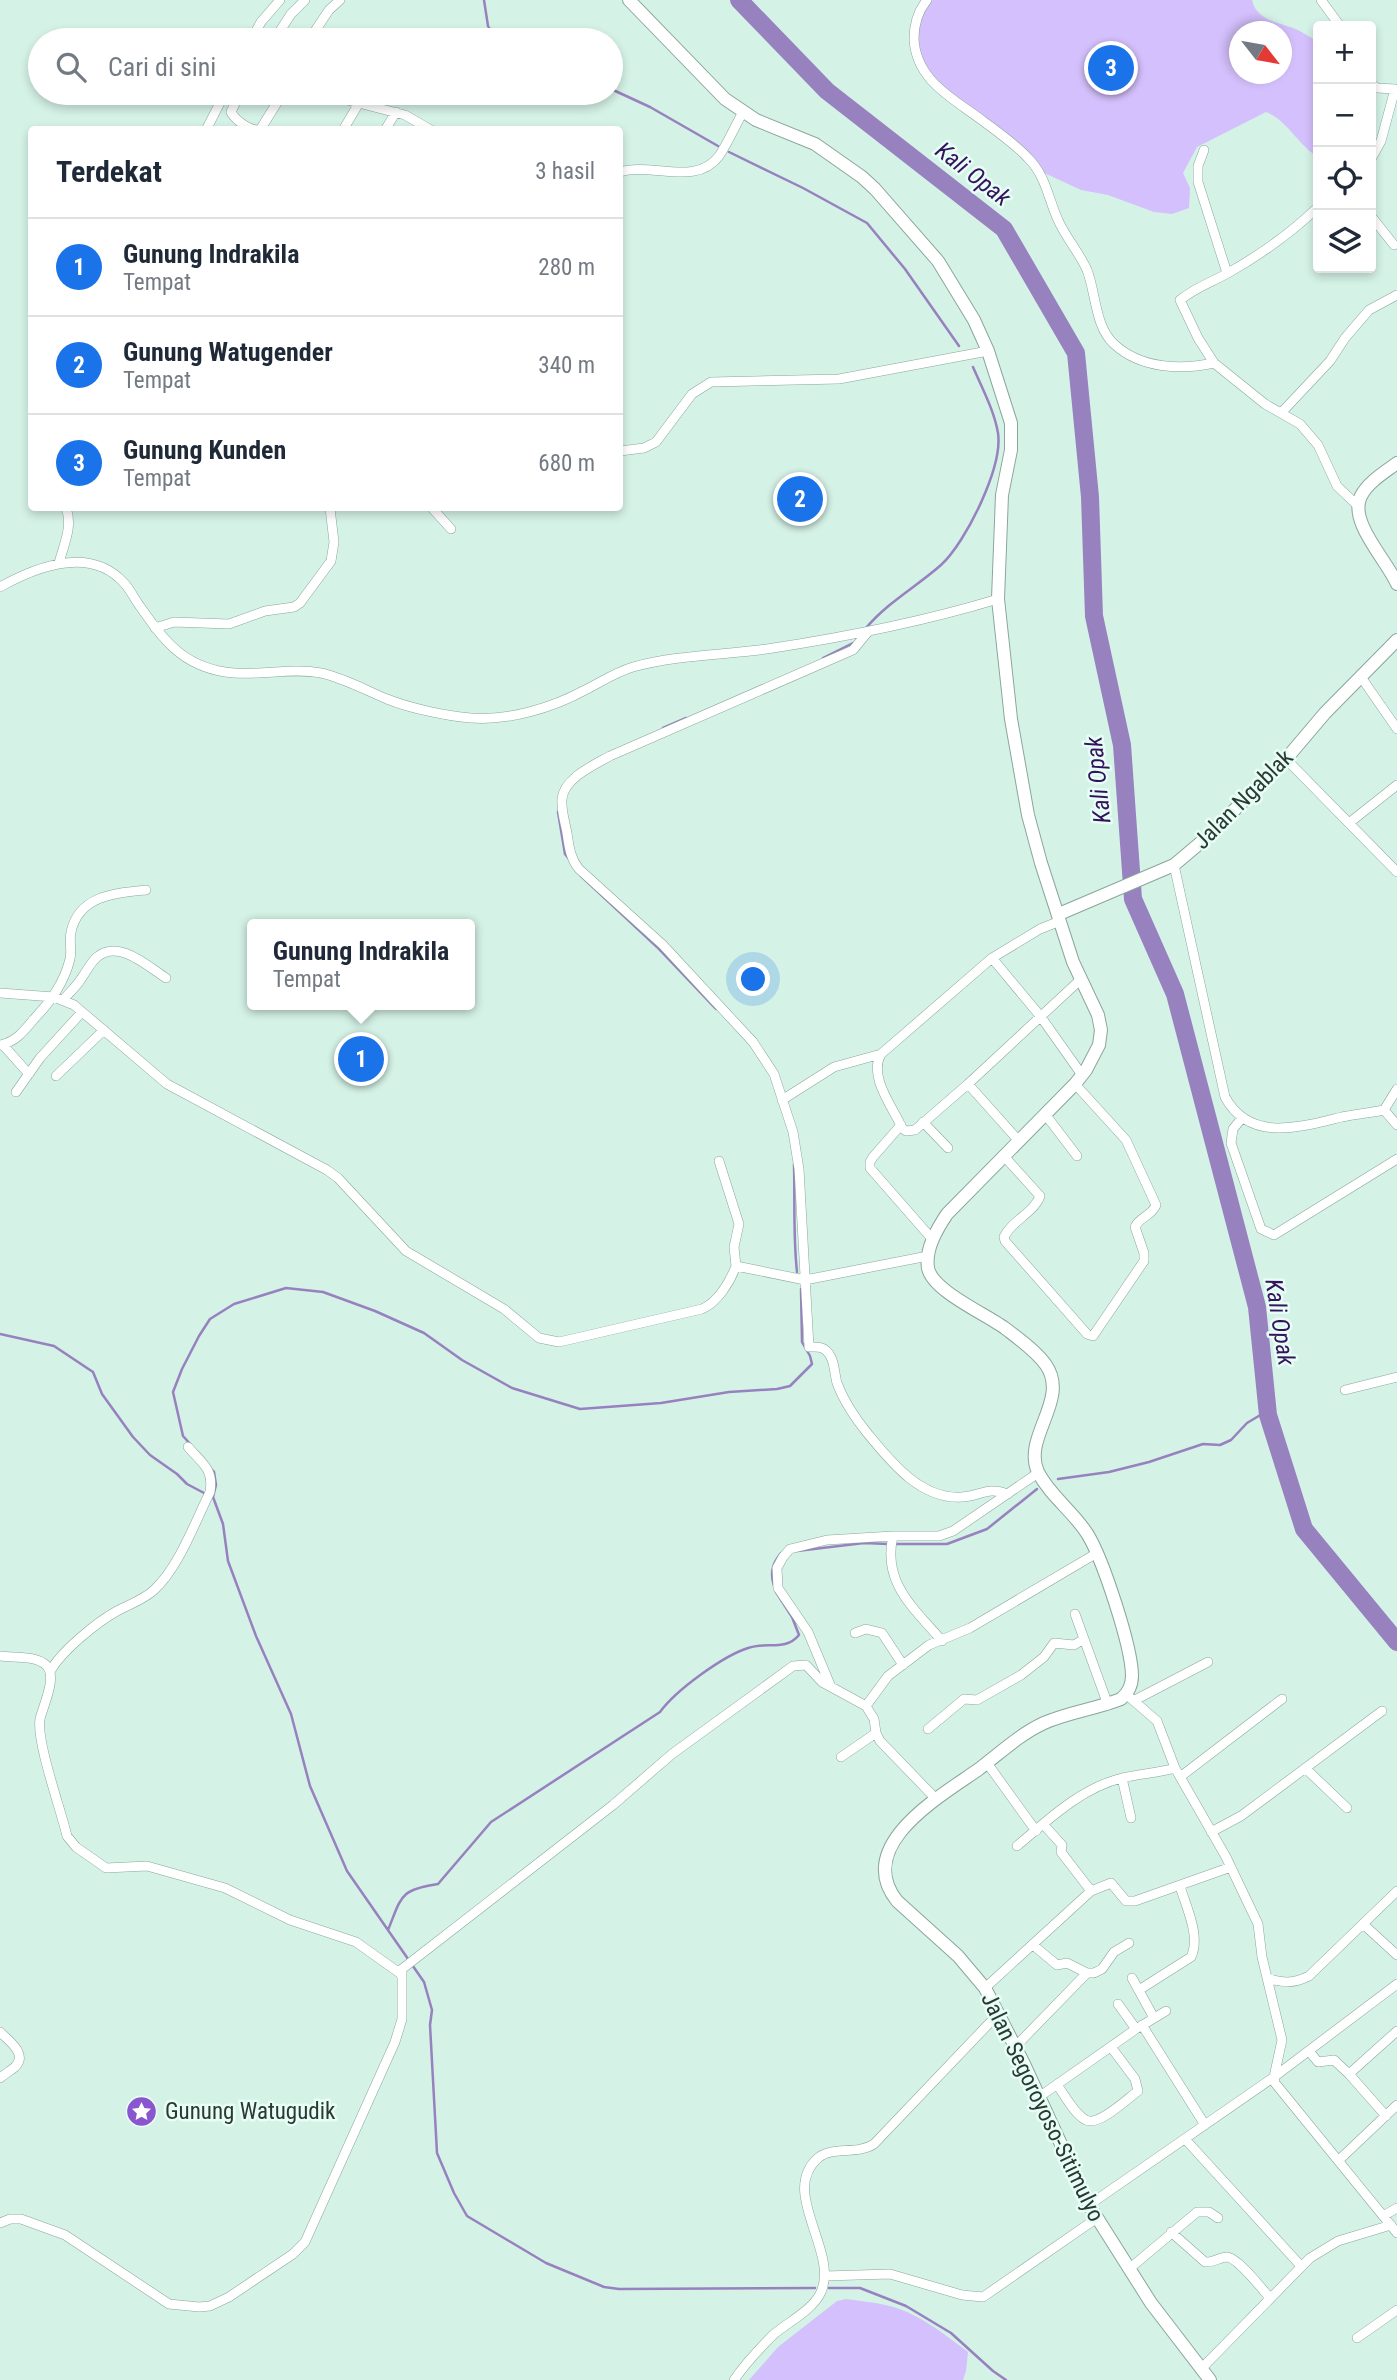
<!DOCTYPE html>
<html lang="id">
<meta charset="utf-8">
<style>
:root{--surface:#fff;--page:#f2f2f3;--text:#1f2937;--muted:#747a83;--line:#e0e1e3;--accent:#1a73e8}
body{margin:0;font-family:"Roboto Condensed",sans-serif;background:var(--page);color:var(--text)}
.controls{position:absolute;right:21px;top:21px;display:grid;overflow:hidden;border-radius:7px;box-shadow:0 4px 10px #0003}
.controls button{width:63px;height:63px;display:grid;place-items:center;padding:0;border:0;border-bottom:2px solid var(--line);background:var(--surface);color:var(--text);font:35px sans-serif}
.compass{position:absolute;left:1229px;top:21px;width:63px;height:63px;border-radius:50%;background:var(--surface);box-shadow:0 4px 10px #0003;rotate:121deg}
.you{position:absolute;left:754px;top:980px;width:24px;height:24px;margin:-18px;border:5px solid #fff;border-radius:50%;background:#1a73e8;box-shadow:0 0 0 10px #1a73e833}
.badge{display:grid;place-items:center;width:46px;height:46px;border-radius:50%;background:var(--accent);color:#fff;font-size:23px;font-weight:700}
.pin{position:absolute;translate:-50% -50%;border:4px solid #fff;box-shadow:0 2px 7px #0006}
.popup{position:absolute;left:247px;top:919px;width:228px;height:91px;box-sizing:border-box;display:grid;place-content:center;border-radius:7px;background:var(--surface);filter:drop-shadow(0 2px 5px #0005);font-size:23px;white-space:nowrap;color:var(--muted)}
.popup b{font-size:26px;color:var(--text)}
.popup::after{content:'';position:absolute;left:50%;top:100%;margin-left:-14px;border:14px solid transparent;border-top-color:var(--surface)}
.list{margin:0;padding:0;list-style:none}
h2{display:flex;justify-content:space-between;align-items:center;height:91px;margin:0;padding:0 28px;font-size:30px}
h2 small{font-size:23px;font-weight:400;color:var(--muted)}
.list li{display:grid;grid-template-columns:46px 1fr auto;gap:21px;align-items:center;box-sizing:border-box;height:98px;padding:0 28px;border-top:2px solid var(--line)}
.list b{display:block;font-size:26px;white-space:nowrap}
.list p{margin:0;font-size:23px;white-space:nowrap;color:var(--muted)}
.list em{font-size:23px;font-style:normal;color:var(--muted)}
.icon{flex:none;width:38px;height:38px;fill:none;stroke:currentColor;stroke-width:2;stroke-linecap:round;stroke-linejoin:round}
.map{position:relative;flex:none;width:1397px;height:2380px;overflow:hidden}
.search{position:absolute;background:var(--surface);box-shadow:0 4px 10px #0003;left:28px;top:28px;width:595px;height:77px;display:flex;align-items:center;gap:18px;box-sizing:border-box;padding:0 24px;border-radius:38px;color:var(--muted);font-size:26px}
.panel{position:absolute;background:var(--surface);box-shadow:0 4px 10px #0003;left:28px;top:126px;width:595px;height:385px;border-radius:7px}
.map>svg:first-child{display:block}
.green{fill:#d4c0fc;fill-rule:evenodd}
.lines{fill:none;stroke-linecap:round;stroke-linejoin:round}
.stream{stroke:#9781be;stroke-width:2.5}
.river{stroke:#9781be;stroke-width:18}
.street-casing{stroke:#8ba69c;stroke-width:10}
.secondary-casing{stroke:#8ba69c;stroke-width:14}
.street{stroke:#fff;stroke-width:9}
.secondary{stroke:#fff;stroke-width:12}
.labels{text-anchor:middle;stroke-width:5;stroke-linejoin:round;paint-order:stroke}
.street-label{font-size:23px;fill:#2c3833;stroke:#e6fef5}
.poi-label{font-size:23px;fill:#2c3833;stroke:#e6fef5;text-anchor:start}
.water-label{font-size:24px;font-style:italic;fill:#35135c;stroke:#e6fef5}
</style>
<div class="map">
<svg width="1397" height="2380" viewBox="0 0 1397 2380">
<rect width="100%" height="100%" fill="#d5f2e7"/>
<!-- green -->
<path class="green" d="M928,0H1252C1257,22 1280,22 1298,30C1305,34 1312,38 1318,42V157C1298,145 1287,120 1266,112L1197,147L1183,173L1190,188L1189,208L1172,214L1154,212L1108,195L1081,190L1040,171L938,87L915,51L923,7ZM1240,32H1282V74H1240Z
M846,2299C859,2301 873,2302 885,2305C916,2311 944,2334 968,2352L966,2371L963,2380H749L778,2347L837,2301Z"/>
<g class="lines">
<!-- stream -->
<path class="stream" d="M484,0L488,26L496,40
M611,89L650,107L718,146
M729,152L803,188L867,223L905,269L959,346
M866,628C888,602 916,587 941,565C966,542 1003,467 998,433C994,410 982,388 973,367
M823,658L853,643
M663,728L686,718
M558,812L565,854L569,859
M581,876L657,947L716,1009
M794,1164C795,1200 793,1236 797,1272
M0,1334L54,1346L93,1372L102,1394L133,1437L150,1455L177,1474L187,1484L204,1493
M191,1445L183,1436L173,1392L182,1369L199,1336L210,1319L234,1304L286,1288L323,1292L375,1311L424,1333L462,1360L512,1388L580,1409L661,1403L729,1392L777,1389L790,1386L812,1364L810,1356L802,1342L801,1289
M211,1469L214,1472L216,1485L213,1497L223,1524L228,1561L256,1636L291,1714L310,1786L347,1871L424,1982L432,2010L430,2025L437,2153L454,2193L467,2216L546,2263L604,2287L619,2289L815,2288
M1058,1479L1109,1472L1149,1462L1203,1444L1220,1445L1231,1440L1247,1423L1267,1411
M895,1544H947L987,1529L1037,1489
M797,1551L864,1543L888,1544
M774,1586C770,1573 772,1564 781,1553
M388,1930C402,1896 399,1890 438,1884L491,1822L660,1712C676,1690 723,1656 748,1648C766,1641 785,1652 799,1635L792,1617L776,1592
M829,2288H860L906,2306L951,2333L993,2371L1006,2380"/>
<!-- river -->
<path class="river" d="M739,0L827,91L1004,229L1076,353L1090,497L1094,616L1122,745L1133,899L1175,994L1257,1307L1268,1415L1304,1529L1397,1642"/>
<defs>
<path id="street" d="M927,0C918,11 914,25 914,39C916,81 954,99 983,121C998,132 1015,144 1028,158C1046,176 1048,198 1058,220C1066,238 1079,252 1087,270C1096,293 1095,327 1114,344C1141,369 1181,370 1214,363
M1321,0L1340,26
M251,40L261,22L280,0
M274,40L291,14L305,0
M309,40L329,10L340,0
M1371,84L1377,88L1395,89L1381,141L1371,159
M240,93L231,112C235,120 248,129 257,130
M320,93L405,115L431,130
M206,130L225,93
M260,130L283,93
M343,130L359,103
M385,130L396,112
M1204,150L1198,166V182L1227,273
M620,172C651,162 696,187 719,156C728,143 735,126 743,112
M1318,207C1292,232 1260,255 1228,273C1210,283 1198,286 1180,300L1198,338L1214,363L1265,404L1300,424L1318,445L1337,486L1358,506
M1371,216L1394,245
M1282,412L1330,361L1345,338L1369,310L1397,295
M620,451L644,448L656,442L692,394L711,382L839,379L988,351
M432,508L451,529
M59,563C64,544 73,526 66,508
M0,587C36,567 90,545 124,583C130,589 134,598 139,605C163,639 181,665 225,672C257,677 290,667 321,673C344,678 365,690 387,699C409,708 446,716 471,718C508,721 552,708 585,690C601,682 616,672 633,667C677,655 722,655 767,649C846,637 922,622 998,599
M155,628L174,622L229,624L265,611L294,607L300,603L331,561L334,542L330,508
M867,633L853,650L610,756C594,765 564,778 562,799C561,810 565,822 567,833C569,846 570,858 579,869L663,945L753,1042L774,1074L793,1132L799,1169L809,1347C814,1347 820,1346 824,1349C835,1356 834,1373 837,1383C844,1402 855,1418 868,1434C891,1462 921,1500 962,1497C981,1496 987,1486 1008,1494
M1361,677L1397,729
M1286,759L1397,872
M1349,823L1397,785
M1174,865L1225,1097C1250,1143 1300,1127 1342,1117C1356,1114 1370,1113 1384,1110L1397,1089
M1060,921L1040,929L992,958L881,1054C868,1077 893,1107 902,1128L906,1131L915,1130L968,1084L1080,980
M992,958L1041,1017L1082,1075
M0,993L54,997L74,1005L167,1084L327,1170L338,1178L406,1251L504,1309L539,1338L559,1342L702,1309C718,1302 730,1282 736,1266L805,1280L928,1256
M63,1000C69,993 76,987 81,979C86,972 91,962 97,957C119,939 147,966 166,978
M0,1045C16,1042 24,1031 34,1019C51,1001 64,983 70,959C72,950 69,941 71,932C79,895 116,893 146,890
M3,1045L29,1074
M56,1076L104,1030
M968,1084L1018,1140
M16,1092L40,1058L82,1012
M782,1100L834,1067L881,1054
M1384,1110L1397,1125
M1045,1114L1077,1156
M1242,1118L1233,1129L1231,1143L1261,1229L1274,1235L1397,1159
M923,1122L948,1148
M901,1125L873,1157L870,1162V1168L933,1240
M1003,1155L1040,1196C1034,1213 1012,1220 1004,1237L1005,1241L1087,1334L1093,1336L1144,1261V1253L1135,1227C1139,1217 1152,1216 1156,1205L1126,1140L1075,1084
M719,1161L739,1224L734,1247L736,1266
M1345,1390L1397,1377
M893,1536C882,1583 914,1608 942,1641
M1075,1614L1108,1705
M855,1633L866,1629L882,1633L903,1665
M0,1656C14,1658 37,1655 47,1666C57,1678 43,1706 40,1719C36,1741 61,1810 67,1836L76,1847L106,1868L147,1866L225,1888L290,1920L356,1942L401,1974
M50,1672C60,1652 97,1622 117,1611C130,1604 143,1600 154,1590C179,1567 195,1522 210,1492C214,1469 202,1463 188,1447
M831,1687L808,1632L778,1588L777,1568L783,1557L790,1549L827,1540L893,1536H939L953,1531L1038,1473
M1127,1695L1157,1721L1175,1768L1226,1857L1258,1924L1262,1957L1282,2040L1274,2077L1275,2083L1397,2233
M1135,1700L1208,1662
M866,1706L888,1676L929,1645L970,1628L1097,1553
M928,1729L964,1699L977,1700L1021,1675L1044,1657L1054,1643L1074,1645L1084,1639
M841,1757L876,1733
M987,1763L1036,1831
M1305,1768L1347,1808
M1180,1777L1282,1699
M1122,1778L1131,1818
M1043,1824L1062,1845L1061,1852L1091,1891
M1211,1832L1241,1816L1382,1711
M1017,1846C1048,1820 1081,1788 1122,1778C1139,1774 1158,1773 1175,1768
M1363,1924L1397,1955
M1033,1945L1057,1965L1067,1963L1087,1973H1094L1102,1969L1114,1952L1129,1943
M1132,1978L1154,2018
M1267,1978C1283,1983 1293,1984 1309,1976L1397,1891
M985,1988L1091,1891L1111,1883L1126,1901H1135L1231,1867
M1139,1990L1191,1957C1201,1936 1186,1907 1180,1886
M1118,2004L1136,2029
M1142,2025L1205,2125
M0,2032C9,2041 28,2054 15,2067C10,2071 5,2074 0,2078
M1015,2047L1087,1973
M1309,2051L1318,2062L1334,2060L1349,2074L1397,2031
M1349,2074L1386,2116
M1057,2085C1065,2095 1074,2114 1086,2120C1098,2127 1127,2099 1138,2091L1135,2079L1111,2047
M1039,2097L1136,2029L1166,2011
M1185,2139L1301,2266
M1339,2160L1397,2105
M1089,2205L1274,2077L1397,1984
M1383,2216L1397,2208
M0,2223L10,2219H21L65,2235L169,2304L199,2307L210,2306L229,2297L293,2254L305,2242L395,2042L402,2019V1969L613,1805L672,1754L793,1666L806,1665L822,1682L866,1706L874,1719L876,1733L880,1741L936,1799
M1171,2232L1205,2262C1213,2263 1220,2257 1227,2257C1238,2258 1262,2289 1270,2298
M1129,2269L1197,2212H1209L1218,2218
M825,2276L890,2274L962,2295L983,2297L1097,2218
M1357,2338L1397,2310
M1202,2368L1310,2258L1338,2241L1391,2225
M734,2380C745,2364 759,2349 773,2335C788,2322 813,2310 821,2292C839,2251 779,2192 818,2158C832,2146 857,2155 874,2144L999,2013"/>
<path id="secondary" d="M629,0L725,99L756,120L815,144L862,177L875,189L938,261L974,320L988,351L1011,423V450L1002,495L998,599L1011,719L1028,815L1041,863L1073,962L1098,1015L1101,1030L1099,1045L1086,1070L1075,1084L947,1214C937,1229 925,1249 928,1268C932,1291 988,1315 1006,1329C1019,1339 1036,1351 1046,1365C1070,1400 1022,1437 1038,1472C1050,1496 1074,1512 1088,1535C1103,1560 1132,1647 1132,1676C1132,1686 1128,1693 1121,1699C1096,1709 1069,1712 1044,1723C1020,1734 1000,1753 979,1769C941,1796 853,1845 897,1901L958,1956L985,1988L1024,2064L1089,2205L1151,2303L1210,2380
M1397,463C1385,472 1368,482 1361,496C1348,522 1387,560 1397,584
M1059,914L1174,865L1206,838L1286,759L1325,713L1397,640"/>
</defs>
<!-- street casing -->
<use href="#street" class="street-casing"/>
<!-- secondary casing -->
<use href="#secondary" class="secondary-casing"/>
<!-- street -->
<use href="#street" class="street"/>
<!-- secondary -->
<use href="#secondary" class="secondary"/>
</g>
<!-- icons -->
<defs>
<symbol id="sight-disc" viewBox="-11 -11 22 22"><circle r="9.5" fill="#8956cf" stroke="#e6fef5"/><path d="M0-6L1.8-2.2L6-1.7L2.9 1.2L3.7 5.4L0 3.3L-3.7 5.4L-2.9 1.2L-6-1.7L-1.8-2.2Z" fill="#fff"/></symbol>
</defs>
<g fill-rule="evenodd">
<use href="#sight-disc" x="124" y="2094" width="35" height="35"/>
</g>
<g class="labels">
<!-- street labels -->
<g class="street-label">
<text transform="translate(1243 799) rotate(-45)" y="8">Jalan Ngablak</text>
<text transform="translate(1043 2107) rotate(64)" y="8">Jalan Segoroyoso-Sitimulyo</text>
</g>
<!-- poi labels -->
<g class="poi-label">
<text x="165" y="2119">Gunung Watugudik</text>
</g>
<!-- water labels -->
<g class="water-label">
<text transform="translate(973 174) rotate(38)" y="8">Kali Opak</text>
<text transform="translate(1098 780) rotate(-96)" y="8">Kali Opak</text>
<text transform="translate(1280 1322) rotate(81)" y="8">Kali Opak</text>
</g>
</g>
</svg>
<div class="controls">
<button>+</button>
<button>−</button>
<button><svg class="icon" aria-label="locate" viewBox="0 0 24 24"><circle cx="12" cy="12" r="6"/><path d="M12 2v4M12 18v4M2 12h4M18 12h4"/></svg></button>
<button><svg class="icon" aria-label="layers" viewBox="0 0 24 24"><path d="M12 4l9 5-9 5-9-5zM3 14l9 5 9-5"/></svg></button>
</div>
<svg class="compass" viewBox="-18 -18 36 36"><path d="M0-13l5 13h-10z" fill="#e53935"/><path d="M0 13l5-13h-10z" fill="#747a83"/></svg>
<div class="you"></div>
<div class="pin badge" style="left:361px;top:1059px">1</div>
<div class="popup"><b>Gunung Indrakila</b>Tempat</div>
<div class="pin badge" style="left:800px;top:499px">2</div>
<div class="pin badge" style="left:1111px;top:68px">3</div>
<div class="search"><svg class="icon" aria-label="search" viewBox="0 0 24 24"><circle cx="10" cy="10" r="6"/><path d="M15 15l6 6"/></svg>Cari di sini</div>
<section class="panel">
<h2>Terdekat<small>3 hasil</small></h2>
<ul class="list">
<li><span class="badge">1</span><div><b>Gunung Indrakila</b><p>Tempat</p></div><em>280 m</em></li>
<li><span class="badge">2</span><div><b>Gunung Watugender</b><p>Tempat</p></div><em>340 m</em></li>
<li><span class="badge">3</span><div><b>Gunung Kunden</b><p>Tempat</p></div><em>680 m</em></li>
</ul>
</section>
</div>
